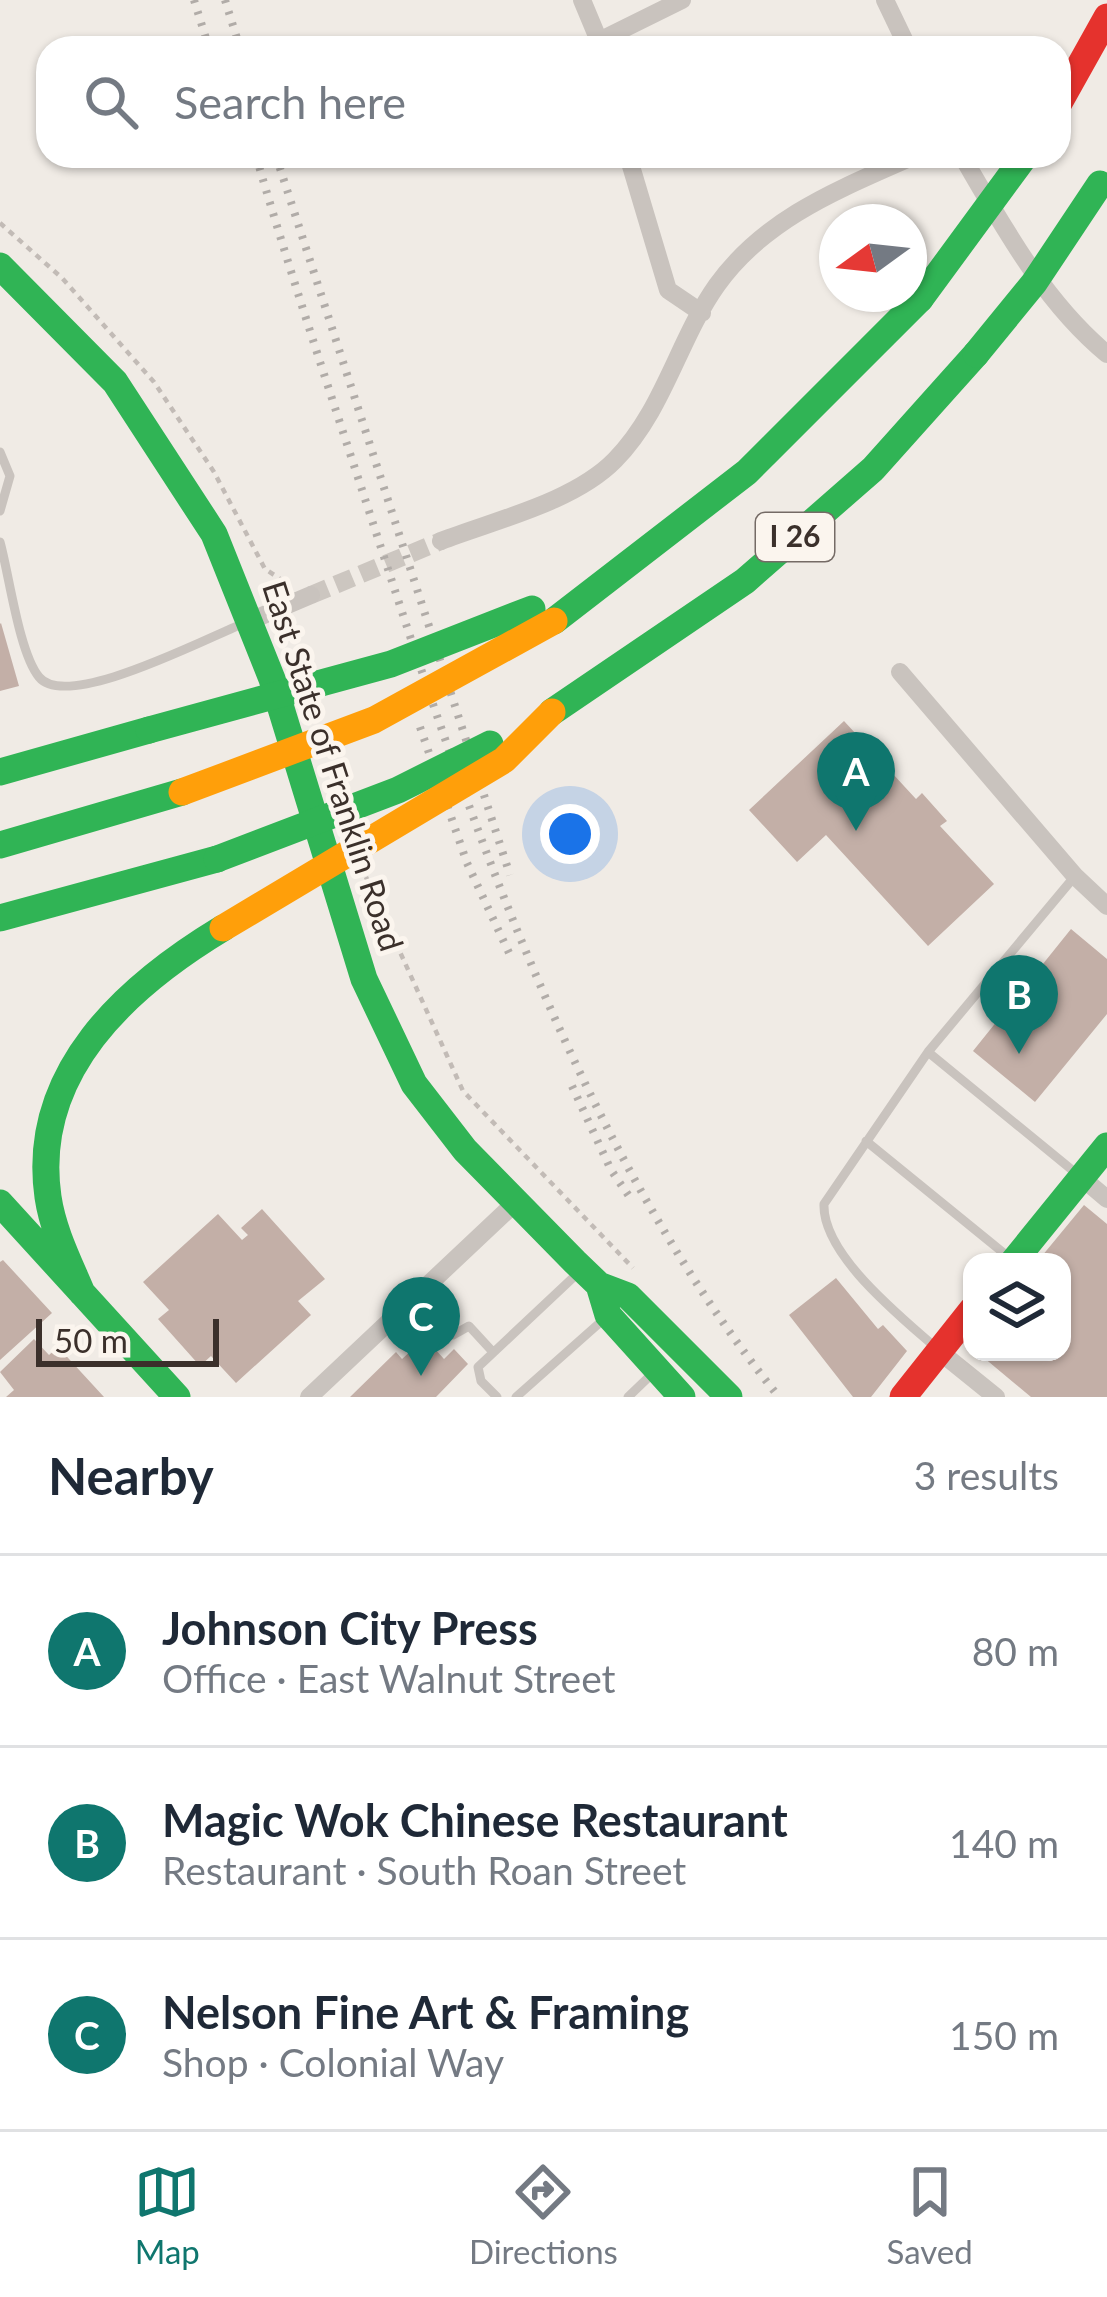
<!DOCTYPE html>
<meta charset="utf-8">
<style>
:root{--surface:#fff;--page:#f6f6f7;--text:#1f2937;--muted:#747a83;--line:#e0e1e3;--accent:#0f766e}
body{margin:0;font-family:Lato,sans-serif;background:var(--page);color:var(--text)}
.controls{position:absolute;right:36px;bottom:36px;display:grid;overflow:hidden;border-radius:24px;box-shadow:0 3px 9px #0004}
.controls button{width:108px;height:108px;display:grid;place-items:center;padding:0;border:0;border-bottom:3px solid var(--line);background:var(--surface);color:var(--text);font:60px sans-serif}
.compass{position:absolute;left:819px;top:204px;width:108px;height:108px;border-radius:50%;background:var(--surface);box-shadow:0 3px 9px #0004;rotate:255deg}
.scale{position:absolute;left:36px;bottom:30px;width:183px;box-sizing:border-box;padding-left:12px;border:6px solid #3b302b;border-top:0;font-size:33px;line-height:42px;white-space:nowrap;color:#3b302b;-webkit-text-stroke:9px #fbf5ee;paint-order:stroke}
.you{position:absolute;left:570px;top:834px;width:42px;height:42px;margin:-30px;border:9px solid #fff;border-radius:50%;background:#1a73e8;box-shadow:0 0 0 18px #1a73e833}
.badge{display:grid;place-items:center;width:78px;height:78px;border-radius:50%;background:var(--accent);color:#fff;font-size:39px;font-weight:700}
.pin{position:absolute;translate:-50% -99px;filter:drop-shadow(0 3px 6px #0008)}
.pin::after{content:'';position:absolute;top:63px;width:42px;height:36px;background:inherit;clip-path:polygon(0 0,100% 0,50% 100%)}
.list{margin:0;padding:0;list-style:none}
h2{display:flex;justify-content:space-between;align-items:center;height:156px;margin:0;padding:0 48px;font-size:51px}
h2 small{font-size:39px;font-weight:400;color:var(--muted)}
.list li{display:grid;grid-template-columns:78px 1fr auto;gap:36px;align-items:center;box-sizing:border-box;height:192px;padding:0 48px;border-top:3px solid var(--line)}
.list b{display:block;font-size:45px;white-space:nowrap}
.list p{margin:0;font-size:39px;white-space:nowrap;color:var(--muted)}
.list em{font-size:39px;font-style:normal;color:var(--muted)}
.icon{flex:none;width:66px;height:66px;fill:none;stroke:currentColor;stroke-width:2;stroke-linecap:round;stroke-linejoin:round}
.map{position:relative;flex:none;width:1107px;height:1397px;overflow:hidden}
.search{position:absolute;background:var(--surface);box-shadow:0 3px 9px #0004;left:36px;right:36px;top:36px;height:132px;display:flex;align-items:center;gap:30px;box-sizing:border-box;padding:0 42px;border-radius:36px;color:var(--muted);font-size:45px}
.sheet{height:732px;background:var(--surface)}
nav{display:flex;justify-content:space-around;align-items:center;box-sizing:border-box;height:168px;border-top:3px solid var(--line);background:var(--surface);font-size:33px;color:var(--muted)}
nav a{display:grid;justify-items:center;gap:6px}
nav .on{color:var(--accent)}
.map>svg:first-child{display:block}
.building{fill:#c3afa7}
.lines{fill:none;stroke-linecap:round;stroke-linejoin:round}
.street-tunnel{stroke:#ccc6c0;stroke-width:18;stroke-dasharray:18 9;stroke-linecap:butt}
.path{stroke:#c2bbb6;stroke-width:4.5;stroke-dasharray:6 6;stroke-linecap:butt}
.lane{stroke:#c9c3be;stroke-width:9}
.street{stroke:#c9c3be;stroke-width:18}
.fast{stroke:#30b455;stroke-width:27}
.jam{stroke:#e5322d;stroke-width:27}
.rail{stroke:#b1aca8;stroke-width:8;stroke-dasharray:3 9;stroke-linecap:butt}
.fast-bridge{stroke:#30b455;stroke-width:27}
.slow-bridge{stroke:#ff9f0a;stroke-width:27}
.labels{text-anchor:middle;stroke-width:10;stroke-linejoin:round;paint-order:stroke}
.shield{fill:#fbf5ee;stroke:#756b66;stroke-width:3}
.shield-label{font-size:30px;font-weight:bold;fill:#3b302b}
.street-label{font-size:33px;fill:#3b302b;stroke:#fbf5ee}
</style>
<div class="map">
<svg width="1107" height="1397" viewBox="0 0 1107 1397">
<rect width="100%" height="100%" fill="#f0ebe5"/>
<!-- building -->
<path class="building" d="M1,623L19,686L0,691V624Z
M844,721L916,799L922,793L947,821L940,826L994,884L928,946L826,835L797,862L749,810Z
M1071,929L1107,959V1014L1035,1102L973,1051Z
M1084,1205L1107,1224V1397H1031L977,1352H1062V1262H1037Z
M262,1209L325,1279L298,1301L311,1315L236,1383L211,1356L200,1366L158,1319L169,1310L143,1282L218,1214L242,1240L248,1235L241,1228Z
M3,1260L52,1313L0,1360V1262Z
M836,1278L878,1329L883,1325L907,1351L871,1397H853L789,1315Z
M425,1338L444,1359L454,1349L468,1364L436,1397H350L396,1352L402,1359Z
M34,1339L49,1355L58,1347L104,1397H6L14,1390L0,1372Z"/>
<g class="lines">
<!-- street-tunnel -->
<path class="street-tunnel" d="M311,595L441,541"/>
<!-- path -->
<path class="path" d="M0,223L62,278L154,382L214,472L265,569L288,584
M294,624L299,660
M366,877L463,1091L633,1268"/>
<!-- lane -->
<path class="lane" d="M0,452L10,476L0,511
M0,542C9,574 19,653 39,677C67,712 208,637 247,622
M928,1052L1077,1174
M866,1141L1011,1259
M408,1306L436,1334L453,1335L469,1326L492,1351
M935,1347C900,1316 822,1254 824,1204L928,1052L1075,876
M497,1397L481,1381L478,1367L578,1273
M516,1397L604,1319
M628,1397L654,1372"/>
<!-- street -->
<path class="street" d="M582,0L602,48
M885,0L908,48
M601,40L682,0
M628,156L668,290L702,313
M962,156C1003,226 1044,302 1107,354
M441,541C495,520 574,502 615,460C664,410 678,340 717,285C766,217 840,189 914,156
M252,620L311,595
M900,672L1075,876L1107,906
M1081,1177L1107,1199
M939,1351L996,1397
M309,1397L516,1202"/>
<!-- fast -->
<path class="fast" d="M0,266L115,382L214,534L272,679L364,979L414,1084L465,1150L575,1262L599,1285L628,1296L729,1397
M554,621L747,472L920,299
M552,712L745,581L873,469L976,354
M0,772L149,730
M0,845L182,792
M0,918L217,859
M0,1203L177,1397
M1013,1262L1107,1146
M599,1285L608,1315L682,1397
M82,1293C69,1262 53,1231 48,1197C30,1072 127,986 223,928"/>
<!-- jam -->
<path class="jam" d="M1059,103L1107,17
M903,1397L972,1310"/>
<!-- rail -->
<path class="rail" d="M194,0L209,48
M225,0L240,48
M256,156C296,293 342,428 386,563C478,846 590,1164 779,1397
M276,156L510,875
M420,727L467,863L510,955
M572,1086L611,1170L633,1202"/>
<!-- fast-bridge -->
<path class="fast-bridge" d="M920,299L1025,156
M976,354L1034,283L1100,184
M149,730L391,664L532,609
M217,859L398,790L490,744"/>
<!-- slow-bridge -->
<path class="slow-bridge" d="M182,792L374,720L554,621
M223,928L504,760L552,712"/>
</g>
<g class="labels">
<!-- shield labels -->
<rect class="shield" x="756" y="513" width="78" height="48" rx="9"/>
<g class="shield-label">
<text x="795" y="547">I 26</text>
</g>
<!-- street labels -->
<g class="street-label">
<text transform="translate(333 766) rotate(72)" y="12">East State of Franklin Road</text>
</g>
</g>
</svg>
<div class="controls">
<button><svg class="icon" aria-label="layers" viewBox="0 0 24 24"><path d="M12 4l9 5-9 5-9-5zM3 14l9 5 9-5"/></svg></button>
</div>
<svg class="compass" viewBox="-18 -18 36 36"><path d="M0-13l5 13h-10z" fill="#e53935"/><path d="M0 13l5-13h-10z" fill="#747a83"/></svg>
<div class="scale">50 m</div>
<div class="you"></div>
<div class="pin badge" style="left:856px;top:831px">A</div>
<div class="pin badge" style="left:1019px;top:1054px">B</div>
<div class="pin badge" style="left:421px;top:1376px">C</div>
<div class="search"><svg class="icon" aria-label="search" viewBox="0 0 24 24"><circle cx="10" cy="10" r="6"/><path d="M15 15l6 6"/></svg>Search here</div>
</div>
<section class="sheet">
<h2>Nearby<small>3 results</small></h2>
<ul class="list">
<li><span class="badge">A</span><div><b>Johnson City Press</b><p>Office · East Walnut Street</p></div><em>80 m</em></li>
<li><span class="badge">B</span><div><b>Magic Wok Chinese Restaurant</b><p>Restaurant · South Roan Street</p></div><em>140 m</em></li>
<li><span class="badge">C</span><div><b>Nelson Fine Art &amp; Framing</b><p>Shop · Colonial Way</p></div><em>150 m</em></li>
</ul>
</section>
<nav>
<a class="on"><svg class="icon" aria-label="map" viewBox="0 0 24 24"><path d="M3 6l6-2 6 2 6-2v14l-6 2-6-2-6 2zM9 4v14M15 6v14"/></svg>Map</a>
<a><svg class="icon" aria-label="directions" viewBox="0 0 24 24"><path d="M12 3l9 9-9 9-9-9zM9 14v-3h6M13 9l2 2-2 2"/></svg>Directions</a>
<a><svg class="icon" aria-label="saved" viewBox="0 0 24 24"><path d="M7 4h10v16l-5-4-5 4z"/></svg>Saved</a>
</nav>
